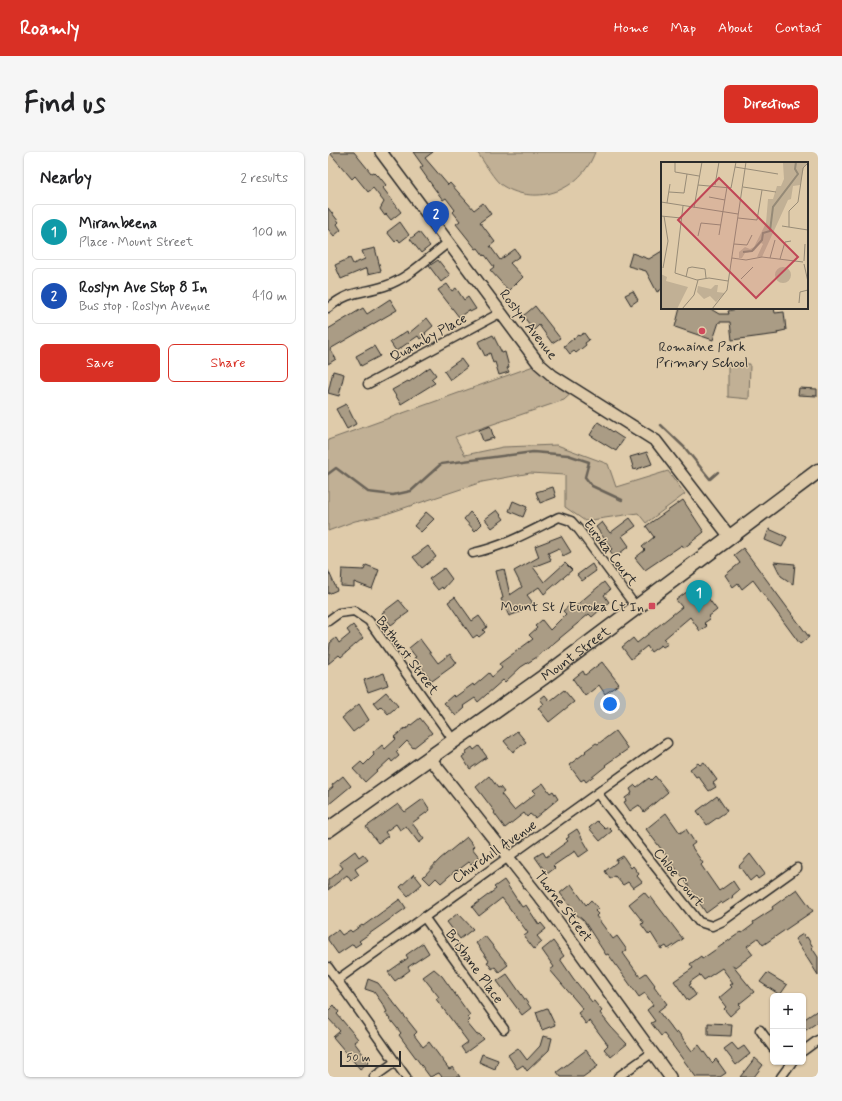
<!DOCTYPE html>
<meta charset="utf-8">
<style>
:root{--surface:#fff;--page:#f6f6f6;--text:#202124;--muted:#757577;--line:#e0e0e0;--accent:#d93025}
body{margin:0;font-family:Mynerve,sans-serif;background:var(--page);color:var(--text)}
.controls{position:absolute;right:12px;bottom:12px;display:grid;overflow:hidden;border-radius:6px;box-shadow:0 1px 3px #0004}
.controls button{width:36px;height:36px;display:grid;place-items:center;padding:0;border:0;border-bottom:1px solid var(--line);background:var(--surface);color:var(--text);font:20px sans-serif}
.scale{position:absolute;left:12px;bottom:10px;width:61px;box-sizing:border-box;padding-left:4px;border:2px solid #2b2b2b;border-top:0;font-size:11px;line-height:14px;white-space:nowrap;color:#2b2b2b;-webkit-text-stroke:3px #dfcbaa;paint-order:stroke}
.you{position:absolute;left:282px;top:552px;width:14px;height:14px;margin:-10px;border:3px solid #fff;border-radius:50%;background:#1a73e8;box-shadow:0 0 0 6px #1a73e833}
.badge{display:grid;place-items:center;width:26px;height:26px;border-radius:50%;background:var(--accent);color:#fff;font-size:13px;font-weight:700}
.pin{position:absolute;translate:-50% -33px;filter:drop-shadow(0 1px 2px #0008)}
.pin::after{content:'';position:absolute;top:21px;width:14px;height:12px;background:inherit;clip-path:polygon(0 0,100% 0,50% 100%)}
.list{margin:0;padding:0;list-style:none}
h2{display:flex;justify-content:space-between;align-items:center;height:52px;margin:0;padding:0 16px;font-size:17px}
h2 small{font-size:13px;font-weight:400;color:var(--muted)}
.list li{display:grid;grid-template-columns:26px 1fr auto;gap:12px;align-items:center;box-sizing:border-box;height:56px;margin:0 8px 8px;padding:0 8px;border:1px solid var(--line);border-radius:6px}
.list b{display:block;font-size:15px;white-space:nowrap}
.list p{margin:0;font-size:13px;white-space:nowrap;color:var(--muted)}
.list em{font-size:13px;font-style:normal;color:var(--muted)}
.actions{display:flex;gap:8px;padding:12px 16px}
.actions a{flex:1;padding:9px 0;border:1px solid var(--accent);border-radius:6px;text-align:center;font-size:14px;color:var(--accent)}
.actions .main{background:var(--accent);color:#fff}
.map{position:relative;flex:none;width:490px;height:925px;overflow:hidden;border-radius:6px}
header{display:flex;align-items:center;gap:24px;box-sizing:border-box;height:56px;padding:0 20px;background:var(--accent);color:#fff}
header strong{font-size:19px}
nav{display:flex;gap:22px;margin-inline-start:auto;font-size:14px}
.intro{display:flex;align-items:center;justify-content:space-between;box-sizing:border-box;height:96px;padding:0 24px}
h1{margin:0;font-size:28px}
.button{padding:10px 18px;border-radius:6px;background:var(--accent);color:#fff;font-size:14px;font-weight:700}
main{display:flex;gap:24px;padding:0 24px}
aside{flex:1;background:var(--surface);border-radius:6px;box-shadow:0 1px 3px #0004}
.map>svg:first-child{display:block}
.green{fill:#c1b095;stroke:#766e60}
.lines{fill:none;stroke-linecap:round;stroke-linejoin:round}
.stream{stroke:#6b6459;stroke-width:2.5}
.building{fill:#aa9c85;stroke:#2b2b2b}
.street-casing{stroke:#2b2b2b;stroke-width:11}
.secondary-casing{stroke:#2b2b2b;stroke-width:14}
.highway-casing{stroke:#2b2b2b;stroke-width:17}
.street{stroke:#dfcbaa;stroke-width:8}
.secondary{stroke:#dfcbaa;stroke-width:11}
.highway{stroke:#dfcbaa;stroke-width:14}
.poi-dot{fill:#d1495b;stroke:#dfcbaa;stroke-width:1.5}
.labels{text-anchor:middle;stroke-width:3;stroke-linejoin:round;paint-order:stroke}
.street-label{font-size:14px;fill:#2b2b2b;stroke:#dfcbaa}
.poi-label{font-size:14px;fill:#2b2b2b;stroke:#dfcbaa}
.inset-river{fill:none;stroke:#958a77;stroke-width:2}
.inset-road{fill:none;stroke:#978b77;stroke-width:1}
.view{fill:#c04656;fill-opacity:0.15;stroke:#c04656;stroke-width:2}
.inset-edge{fill:none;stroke:#2b2b2b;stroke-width:2}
</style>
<header>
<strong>Roamly</strong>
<nav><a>Home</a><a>Map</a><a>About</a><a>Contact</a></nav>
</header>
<div class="intro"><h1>Find us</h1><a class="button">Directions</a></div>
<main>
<aside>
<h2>Nearby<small>2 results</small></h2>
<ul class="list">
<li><span class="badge" style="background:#0f9aa8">1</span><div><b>Miranbeena</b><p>Place · Mount Street</p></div><em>100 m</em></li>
<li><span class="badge" style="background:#1a4fb4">2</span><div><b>Roslyn Ave Stop 8 In</b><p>Bus stop · Roslyn Avenue</p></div><em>410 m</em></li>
</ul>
<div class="actions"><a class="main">Save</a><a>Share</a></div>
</aside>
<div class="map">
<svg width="490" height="925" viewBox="0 0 490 925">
<rect width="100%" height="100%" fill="#dfcbaa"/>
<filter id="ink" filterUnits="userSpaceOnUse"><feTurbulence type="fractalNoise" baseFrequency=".025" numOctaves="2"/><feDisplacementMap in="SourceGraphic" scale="8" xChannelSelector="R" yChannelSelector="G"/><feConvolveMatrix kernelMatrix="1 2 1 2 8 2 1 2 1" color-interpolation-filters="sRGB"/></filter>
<g filter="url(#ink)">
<!-- green -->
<path class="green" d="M149,0H267C253,38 210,55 175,34C167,30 155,8 149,0Z
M400,210H418L419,212H422L421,247L400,245Z
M211,212L247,238L236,248L127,285L137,303L175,295L229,293L280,312L288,335L340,319L357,342L318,371L310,361L257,369L237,355V323L202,321L154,330L52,364L27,369L0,379V288Z"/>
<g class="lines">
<!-- stream -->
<path class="stream" d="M333,273L357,296L382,327L390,320
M0,322L8,316L40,340L65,343L83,339L113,312L205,300L240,303L261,310L257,325L264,334L294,348"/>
</g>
<!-- building -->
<path class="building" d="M1,0H26L43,21L45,20L49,24L50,23L58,33L55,36L73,60L63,68L58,62L57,64L52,57L56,50L45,36L40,40L27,24L24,27Z
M85,0H105L97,6L120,33L122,31L146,58L155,51L163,62L152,70L167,90L162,94L172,108L187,97L192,104L182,111L195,125L181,139L162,118L166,115L157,103L156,104L150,96L148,97L128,72L132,69L125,60L127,58L118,46L115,48L106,36L92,16L95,14Z
M0,56L11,70L9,72L13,78L6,84L0,77Z
M72,70L81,83L72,90L70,87L67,90L59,80Z
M91,80L102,94L93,101L82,87Z
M47,96L53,119L40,122L39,116L13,127L7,113L22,106L25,112L37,107L34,99Z
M334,99V137L329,140L318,119L300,114L304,101L321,107Z
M110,108L122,123L113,130L101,114Z
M119,132L124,139L128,136L136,148L140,145L148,157L142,160L141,158L131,165L110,138Z
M305,139L310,148L303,153L297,143Z
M62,147L69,158L2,197L8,207L0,212V177L35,156L39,162Z
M207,154L232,186L224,191L211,173L206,178L195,164Z
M352,156H381L391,162H401L400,159L414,156H446L447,161L456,160L458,178L449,180L450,182L404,188L402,170H391L385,188L347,175Z
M99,166L105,174L97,181L98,182L92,187L90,184L68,199L62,190L79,179L80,182Z
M256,181L261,188L257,191L258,193L248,201L246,199L242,202L236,194L250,183L251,184Z
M165,183L174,201L177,200L181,215L179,216L181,220L171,223L167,210L165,211L162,201L157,204L150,190Z
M46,194L52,204L33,214L28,204Z
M133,207L139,215L122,228L116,219Z
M102,215L108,223L103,227L107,231L73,252L64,238L80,229L81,230Z
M5,219L16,222L11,244L0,241Z
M471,236L489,237V244L470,243Z
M18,252L28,272L19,277L8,257Z
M270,270L296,287L288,299L262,283Z
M162,274L166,286L155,289L151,278Z
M319,300L324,312L306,318L302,305Z
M225,335L228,345L212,351L208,340Z
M355,348L376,380L356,396L354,393L317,418L307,406L317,398L314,395L326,385L318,374Z
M185,349L199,355L195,365L181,359Z
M169,358L176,367L164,376L157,367Z
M98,360L106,367L93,380L86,374Z
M142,360L154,372L147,379L136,367Z
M302,366L308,374L294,384L301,394L287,405L282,399L284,397L268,375L274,370L282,381Z
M441,377L459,385L454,395L437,388Z
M233,384L243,400L235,404L231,396L220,401L223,408L205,415L216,430L237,411L244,418L216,442L211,435L199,443L205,451L192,460L181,464L173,447L175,446L168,419L176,417L182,443L194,435L186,419L211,405L207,394Z
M100,394L108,405L94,416L85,405Z
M415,396L481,485L472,492L425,428L414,437L410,431L405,435L397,423L412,411L406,403Z
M446,410L467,412L465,432L453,424Z
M264,412L268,419L254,429L249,423Z
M38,413L51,418L44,437L26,430V435L13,434L14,417L36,418Z
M116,416L124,427L115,437L114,435L110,438L101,427Z
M0,418L9,438L0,442Z
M276,430L282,438L276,443L281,450L264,465L261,462L209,505L193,515L177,530L175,528L150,550L147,546L135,554L137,556L128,564L116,551L125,543L127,545L145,532L146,534L161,521L164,525L174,516L171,512L205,487L201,483L209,476L207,474L214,468L222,478L238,462L235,459L241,454L244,457Z
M360,439L365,445L370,442L376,450L380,446L389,458L380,465L382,467L376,471L379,474L372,479L362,465L336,487L340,492L335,495L333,493L323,500L319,494L303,507L294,495L305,486L309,491L354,455L348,448Z
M127,445L144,469L151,464L159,475L155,478L157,480L151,485L149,483L145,486L120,450Z
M71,448L81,460L63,473L54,461Z
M25,473L35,486L13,505L11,503L0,512L2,491L8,486L11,491L22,482L19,478Z
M92,487L110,511L122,502L129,511L104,529L86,506L88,505L81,496Z
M274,510L291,532L277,542L271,533L257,544L245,527L255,519L257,523Z
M56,521L60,533L40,540L36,528Z
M236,538L246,550L221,570L210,556L216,552L212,547L217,543L222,549Z
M58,540L70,554L60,562L53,554L50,557L45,551Z
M31,552L41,568L25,580L14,566Z
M92,566L104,581L85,596L79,589L68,600L71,604L64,610L62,607L37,630L25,617L33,610L36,613L46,603L45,601L54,593L57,597L68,587L66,585L77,576L78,577Z
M189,579L198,590L185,600L176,589Z
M287,579L300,597L277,613L278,614L258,630L256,627L253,629L241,613L258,600L257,599L268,591L270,592Z
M151,594L159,605L142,617L134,605L138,602L137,600L144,595L146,598Z
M376,610L389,628L385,631L388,635L381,639L370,624L368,625L362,617L370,611L372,613Z
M15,624L23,634L0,653V639L5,635L4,633Z
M161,624L170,636L172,635L176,640L173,642L186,658L208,641L205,638L215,631L222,641L225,639L230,647L207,666L202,662L199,665L196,661L177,676L166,661L167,660L148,635Z
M327,624L340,640L316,660L311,653L302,659L296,650L298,649L297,646L304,641L302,637L307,633L309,635L321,626L323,628Z
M389,644L399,659L379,673L369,659Z
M95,647L102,658L84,671L96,687L91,691L78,674L72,678L68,672L57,680L60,684L50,691L38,675L70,652L77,660Z
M338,661L352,681L358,677L367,691L363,694L375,711L373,713L391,739L405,729L411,738L404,744L405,745L394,752L393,750L378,761L358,730L318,677Z
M269,669L277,677L280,675L284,679L272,689L261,676Z
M249,677L261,698L251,705L247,699L225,714L227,716L219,722L207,705L215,700L218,705L240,689L238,687L241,685L240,683Z
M139,685L146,694L144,696L152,706L143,712L141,710L129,719L128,718L113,731L108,726L102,732L95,725L112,707Z
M27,699L31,705L35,702L40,708L27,717L31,723L23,729L19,723L0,738V728L15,716L11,711Z
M422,702L437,722L430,727L428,724L422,729L411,714Z
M295,704L303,716L305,714L311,722L309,724L314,730L305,736L300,730L295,733L287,724L282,727L277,719L289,710L288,708Z
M86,722L94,732L80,744L72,735Z
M176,728L194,755L198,753L211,773L213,771L218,777L209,784L214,790L206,797L196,784L200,781L174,746L151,764L144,755L168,737L166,735Z
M243,732L258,753L263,748L270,756L267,759L270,762L268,764L285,787L289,784L299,798L295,801L312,825L318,821L327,833L326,834L339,852L330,859L348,882L350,880L364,899L371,893L384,911L388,907L398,921L392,925H368L336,882L333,884L323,871L327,869L319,858L325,853L317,841L311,845L280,802L278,803L256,769L248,762L232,741Z
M469,737L485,759L435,793L430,786L419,794L425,802L408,815L404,813L426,840L411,852L413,854L402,864L396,857L398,855L391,846L404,835L402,833L405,831L394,816L376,828L372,823L362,830L363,832L361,833L368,843L360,849L346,829L365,816L362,812L373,804L374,807L413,780L414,781L426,772L425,770L445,757L444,755Z
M316,740L321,746L323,745L355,787L340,797L338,794L333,797L323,781L321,783L313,772L316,771L301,752Z
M72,747L78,756L31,789L33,791L27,795L25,792L10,802L0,788V785L10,778L14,783L22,778L24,780L34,773L35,774Z
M130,761L145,777L132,787L119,770Z
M475,782L477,786L479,785L485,795L484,796L490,805V823L467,787Z
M157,784L180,813L171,820L167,815L164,817L159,810L161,809L148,791Z
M225,789L236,804L232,807L245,826L264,850L266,849L274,859L272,861L283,875L299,892L283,905L276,897L280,893L262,869L258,872L250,861L255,857L222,818L226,815L214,798Z
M95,791L101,801L80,815L82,818L67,829L60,820L80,806L78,803Z
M106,817L114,824L142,863L139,865L142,868L139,871L149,883L151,882L156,887L137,901L133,895L140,890L108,847L111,845L95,825Z
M439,821L459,833L452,843L432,830Z
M179,822L203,856L194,863L169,829Z
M40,827L50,831L89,880L86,883L95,895L101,890L121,917L125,915L132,925H114L111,921L102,925L71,883L73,881L57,861L59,860L56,854L46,840L37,837Z
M6,853L11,860L9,862L30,887L26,890L41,910L32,917L5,885L12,879L0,866V859Z
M219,856L227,873L214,878L208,860Z
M490,858V870L475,880V868Z
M380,871L404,872L403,884L380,883Z
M215,884L224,886L221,898L199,919L195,913L189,917L180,903L190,896L199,908L212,894Z
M404,891L410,898L416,894L422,902L408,913L396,897Z
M258,898L270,914L255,925H233L229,920Z
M154,902L170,908L167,917L151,910Z
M427,906L435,913L426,925H412Z"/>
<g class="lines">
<defs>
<path id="street" d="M0,156C22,138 32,142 57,134C81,126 101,105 121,90
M40,232L172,161
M145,401C177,394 201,380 231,365L243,369L251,378L308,455
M0,469L11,461L26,459L41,469L126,589
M270,642L371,770L384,774L395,769L469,716
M96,765L176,877
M0,815L78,925
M9,828L339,591
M432,878L445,896
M475,899L490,888
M46,925L67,910
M290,925L325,900
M453,925L464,910"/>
<path id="secondary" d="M53,0L211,212L225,224L328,289L402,385
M101,605L217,752L342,925"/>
<g id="highway">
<path id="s1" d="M0,678L217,524L490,319"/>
</g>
</defs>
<!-- street casing -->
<use href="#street" class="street-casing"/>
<!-- secondary casing -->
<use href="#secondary" class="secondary-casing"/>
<!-- highway casing -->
<use href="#highway" class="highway-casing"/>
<!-- street -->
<use href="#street" class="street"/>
<!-- secondary -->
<use href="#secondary" class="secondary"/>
<!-- highway -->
<use href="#highway" class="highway"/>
</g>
</g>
<!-- markers -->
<g class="poi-dot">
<circle cx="374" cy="179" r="4"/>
<rect x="320" y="450" width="8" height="8" rx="2"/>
</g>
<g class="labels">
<!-- street labels -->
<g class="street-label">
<text transform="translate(201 172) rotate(52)" y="5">Roslyn Avenue</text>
<text transform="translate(100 185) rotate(-29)" y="5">Quamby Place</text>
<text transform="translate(283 400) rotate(53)" y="5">Euroka Court</text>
<text dy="5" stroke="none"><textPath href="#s1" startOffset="304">Mount Street</textPath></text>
<text transform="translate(80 503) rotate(53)" y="5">Bathurst Street</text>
<text transform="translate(166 699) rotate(-35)" y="5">Churchill Avenue</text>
<text transform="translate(351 725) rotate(51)" y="5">Chloe Court</text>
<text transform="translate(236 754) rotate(53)" y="5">Thorne Street</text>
<text transform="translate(147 814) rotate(54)" y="5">Brisbane Place</text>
</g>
<!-- poi labels -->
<g class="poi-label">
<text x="374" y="199">Romaine Park<tspan x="374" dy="16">Primary School</tspan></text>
<text x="316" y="459" text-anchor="end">Mount St / Euroka Ct In</text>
</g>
</g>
<!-- overview -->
<g transform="translate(333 10)">
<rect width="147" height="147" fill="#dfcbaa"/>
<path d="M118,0H147L143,5L139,23L132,24L130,37L127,38L101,95H96L102,82L100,81L93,89L84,91L81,96H78V90L84,85L89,87L93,85L105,61L107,37H112L116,24H120L123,17L122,1ZM114 113a8 8 0 1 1 16 0a8 8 0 1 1-16 0ZM0,112L6,115L5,119L27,125L16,147H0ZM54,123H57L56,130L64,131L55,140L49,134L43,137L36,130L37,124L50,127Z" fill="#c1b095"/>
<path class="inset-river" d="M82,90L91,89L101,78L102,71L109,69L112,45L137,12L134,7L135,0"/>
<path class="inset-road" d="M14,0V10L38,14M74,5L117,12M37,23L70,26L75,0M54,23L58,0M82,25L115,30M8,30L23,31L26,12M48,35L64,38M0,40L77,52M6,41L9,22M22,44L14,111L36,118L48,116L67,119M33,46L41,0M0,54L20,56M77,56L96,58L101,28M121,64L147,68M128,65V49L137,40L142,6L147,1M58,73L66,25M37,74L40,61L60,63M73,82L86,83L91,73M71,96L85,98L101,95L142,100M109,96L114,78M119,97L124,80L130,79M143,99L144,82M143,102L147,120M2,106L7,79L3,54M25,115L27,106L31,105L44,107L45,116M80,117L92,105M138,141L139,130L147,128M21,147L33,133L37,118M51,147L66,128L85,0"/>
<path class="view" d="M58,16L137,95L95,136L17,58Z"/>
<rect width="147" height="147" class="inset-edge"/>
</g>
</svg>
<div class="controls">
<button>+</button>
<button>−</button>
</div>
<div class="scale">50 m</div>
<div class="you"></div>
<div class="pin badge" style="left:371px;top:461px;background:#0f9aa8">1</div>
<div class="pin badge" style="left:108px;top:82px;background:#1a4fb4">2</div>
</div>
</main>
